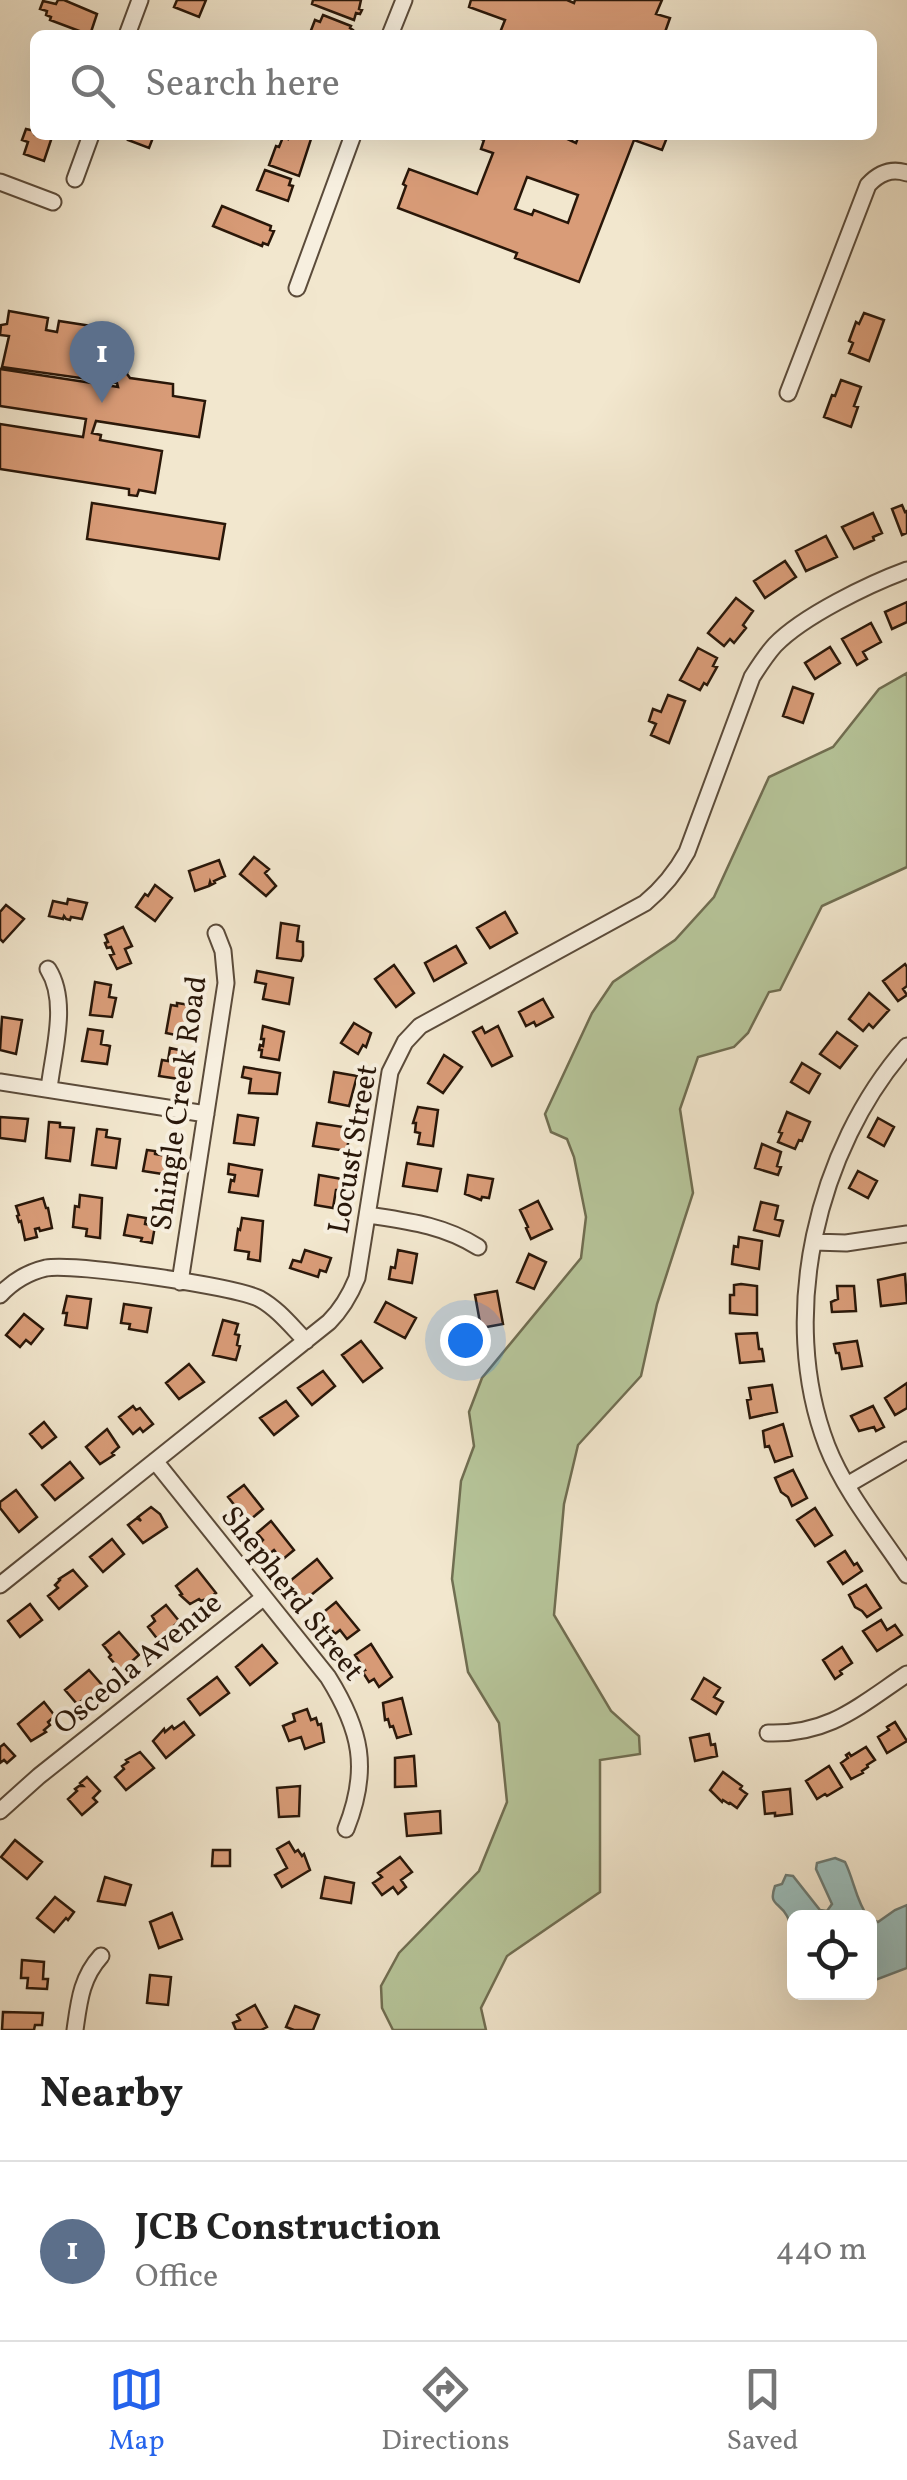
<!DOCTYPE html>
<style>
:root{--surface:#fff;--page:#f2f2f2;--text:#222;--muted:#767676;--line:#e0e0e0;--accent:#2563eb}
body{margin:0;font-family:Vollkorn,serif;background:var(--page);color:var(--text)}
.controls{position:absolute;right:30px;bottom:30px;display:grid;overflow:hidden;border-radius:15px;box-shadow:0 10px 40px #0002}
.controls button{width:90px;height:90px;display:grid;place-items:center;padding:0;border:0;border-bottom:2px solid var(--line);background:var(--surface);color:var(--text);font:50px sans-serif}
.you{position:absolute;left:465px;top:1340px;width:35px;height:35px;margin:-25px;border:8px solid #fff;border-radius:50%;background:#1a73e8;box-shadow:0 0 0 15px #1a73e833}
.badge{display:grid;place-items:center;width:65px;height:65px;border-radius:50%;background:var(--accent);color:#fff;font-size:32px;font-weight:700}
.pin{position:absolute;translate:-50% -82px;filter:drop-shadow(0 2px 5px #0008)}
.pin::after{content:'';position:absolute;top:52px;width:35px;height:30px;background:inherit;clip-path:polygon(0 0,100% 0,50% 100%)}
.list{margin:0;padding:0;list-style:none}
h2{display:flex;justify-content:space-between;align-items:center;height:130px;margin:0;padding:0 40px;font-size:42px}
h2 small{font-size:32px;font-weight:400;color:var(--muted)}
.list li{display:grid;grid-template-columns:65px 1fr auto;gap:30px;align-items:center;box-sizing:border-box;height:180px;padding:0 40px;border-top:2px solid var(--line)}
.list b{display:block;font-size:38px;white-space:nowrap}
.list p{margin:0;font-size:32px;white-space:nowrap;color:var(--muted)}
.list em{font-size:32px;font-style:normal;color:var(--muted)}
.icon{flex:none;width:55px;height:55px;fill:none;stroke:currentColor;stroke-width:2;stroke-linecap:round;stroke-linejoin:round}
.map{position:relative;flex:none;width:907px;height:2030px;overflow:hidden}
.search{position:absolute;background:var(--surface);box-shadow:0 10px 40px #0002;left:30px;right:30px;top:30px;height:110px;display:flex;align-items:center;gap:25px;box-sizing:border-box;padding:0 35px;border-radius:15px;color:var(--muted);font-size:38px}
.sheet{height:310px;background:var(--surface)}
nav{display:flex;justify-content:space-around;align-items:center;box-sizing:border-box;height:140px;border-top:2px solid var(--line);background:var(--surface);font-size:28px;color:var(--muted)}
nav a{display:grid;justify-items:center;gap:5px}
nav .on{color:var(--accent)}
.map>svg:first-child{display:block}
.green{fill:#b7c69b;stroke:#706e52;stroke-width:2.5}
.water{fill:#9cbfbd;stroke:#6e7c75;stroke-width:2.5}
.building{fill:#d99c78;stroke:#291709;stroke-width:2.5;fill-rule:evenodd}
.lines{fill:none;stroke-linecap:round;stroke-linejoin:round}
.minor-casing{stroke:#5b4b3a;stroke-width:19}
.minor{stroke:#f7efdf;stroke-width:15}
.labels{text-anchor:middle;stroke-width:8;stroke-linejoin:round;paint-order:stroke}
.street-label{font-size:30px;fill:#291709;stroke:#f7efdf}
</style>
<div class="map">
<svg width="907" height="2030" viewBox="0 0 907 2030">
<rect width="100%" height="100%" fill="#f2e7ce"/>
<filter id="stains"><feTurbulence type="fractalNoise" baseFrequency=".002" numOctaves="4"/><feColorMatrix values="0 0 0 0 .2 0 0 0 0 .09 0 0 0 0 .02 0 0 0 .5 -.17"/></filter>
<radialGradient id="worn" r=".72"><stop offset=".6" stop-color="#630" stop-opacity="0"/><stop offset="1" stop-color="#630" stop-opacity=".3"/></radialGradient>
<!-- green -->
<path class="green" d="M907,673V867L822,906L780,990L769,992L748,1033L734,1047L698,1057L680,1109L693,1193L657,1304L641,1376L578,1445L564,1504L554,1615L611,1711L639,1736L640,1754L600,1760V1892L507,1956L481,2008L486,2030H393L382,2008L381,1986L399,1953L479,1871L507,1802L499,1723L468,1672L452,1579L461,1481L474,1446L469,1412L482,1378L581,1258L586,1217L574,1157L567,1139L551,1132L545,1114L592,1013L613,982L675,940L714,897L769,777L833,747L879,689Z"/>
<!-- water -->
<path class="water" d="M835,1858L845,1862C854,1880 856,1901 868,1917L794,1918V1942C791,1933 791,1923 787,1916C779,1901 768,1906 775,1886L782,1884L786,1875L793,1876L820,1910L827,1911L832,1904L816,1869L817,1863Z
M907,1905V1968L870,1982V1918L878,1922L895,1910Z"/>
<!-- building -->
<path class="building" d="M58,0H64L97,14L90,35L50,20L51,17L46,15L47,11L40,9L43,1L56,4Z
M177,0H206L199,17L174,7Z
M313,0H361L359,9L362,10L360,14L356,13L354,20L312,4Z
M471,0H567L574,3L575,0H662L656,14L670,18L664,35H499L505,20L469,7Z
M323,15L351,26L350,28L353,30L351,35H316L310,33L315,20L320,22Z
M26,129L35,131V135L52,137L44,161L24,154L28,142L22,140Z
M130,135H154L149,148L128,140Z
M289,135L312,136L299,176L269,165L276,146L279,147L283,137L288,139Z
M471,135H565V138L576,143L579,135H668L662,150L634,140L579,282L515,258L517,253L398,208L406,186L403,184L409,169L477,194L493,153L481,149L484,140ZM527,177L578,195L568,223L534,210L532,215L515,209Z
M265,170L291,179L289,185L293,186L288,201L257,190Z
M222,206L271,226L270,230L274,231L268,245L263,243L262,246L213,226Z
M9,311L48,318L46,330L57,332L59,321L98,327L96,338L122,342L131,348L127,374L130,378L173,384V396L205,401L199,437L96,421L92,433L101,435L100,440L162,451L155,493L139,490L137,496L129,495V489L0,469V424L83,437L86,419L0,406V369L118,387L117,383L2,367L9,336L0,335L1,325L7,324Z
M864,313L884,320L869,361L849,353L853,343L849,341L856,322L859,324Z
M841,380L861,387L854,406L858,407L851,427L824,417L832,395L835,396Z
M92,503L225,524L219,559L87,539Z
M902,505L905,512L907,511V533L902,535L892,509Z
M873,513L882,533L873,537L874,540L854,549L842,527Z
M826,536L837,557L806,571L796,551Z
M785,561L796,577L765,598L754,581Z
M736,598L753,611L743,625L746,628L734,643L730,639L724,646L708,633Z
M907,602V622L892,629L885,612Z
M871,623L881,642L863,652L867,659L857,665L842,639Z
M830,647L840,663L815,679L805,663Z
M698,648L717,658L713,666L717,667L707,685L704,683L700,690L680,680Z
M793,687L813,694L803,723L783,716Z
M668,695L685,701L669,743L651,735L656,724L649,721L653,709L661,712Z
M254,857L269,869L265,873L276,886L266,896L240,874Z
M219,860L225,876L214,881L215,883L211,885L210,882L209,886L195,891L189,871Z
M155,885L172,898L155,921L136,907L145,894L148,896Z
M68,899L87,903L82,919L71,917L70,920L66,919L64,916L63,919L49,916L53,901L67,904Z
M6,905L24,919L3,942L0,939V912Z
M505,912L517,933L490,948L477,928Z
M281,923L299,926L297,941L303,942V956L301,961L277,958Z
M123,927L132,946L125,949L131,963L117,969L110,955L114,954L111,947L107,948L105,943L108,942L105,935Z
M456,946L466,963L434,981L425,963Z
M905,964L907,967V986L903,989L907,995L898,1001L883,981Z
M394,965L414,993L396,1007L375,979Z
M257,971L293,978L289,1004L263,999L266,984L255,982Z
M95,982L111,985L109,997L116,998L112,1017L90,1015Z
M869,993L889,1010L873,1028L869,1024L863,1031L849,1019Z
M543,999L553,1017L536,1026L534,1022L526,1026L519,1012Z
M177,1003L190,1005L186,1037L166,1033L171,1005L177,1006Z
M2,1017L22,1020L16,1054L0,1050Z
M354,1023L371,1033L366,1047L363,1045L358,1054L341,1043Z
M263,1026L284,1032L279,1060L261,1057L262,1050H259L260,1045L263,1046L264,1039H261Z
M498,1026L512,1056L492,1066L473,1032L482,1027L485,1033Z
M88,1029L103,1031L101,1044L110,1046L107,1064L82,1061Z
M837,1032L857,1046L840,1068L820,1054Z
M170,1048L184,1051L179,1079L159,1076L162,1060L168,1061Z
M444,1055L462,1067L443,1093L428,1083Z
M802,1063L820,1074L809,1093L791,1082Z
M244,1067L280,1073L277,1094L249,1093L251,1079L242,1077Z
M334,1072L357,1076L349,1106L329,1102Z
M418,1107L438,1110L433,1146L418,1144L420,1133L415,1132L416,1123H413Z
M787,1112L810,1122L802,1141L799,1140L795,1149L778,1142L782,1133L779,1132Z
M238,1115L258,1118L254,1145L234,1143Z
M0,1117L28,1119L25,1141L0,1138Z
M878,1118L894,1127L884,1146L868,1137Z
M49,1122L60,1123V1127L74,1128L70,1161L46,1158Z
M317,1123L350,1128L347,1151L313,1146Z
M97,1129L107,1130L106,1137L120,1139L116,1168L92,1165Z
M762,1144L781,1152L777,1166L781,1167L778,1175L755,1168Z
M147,1150L155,1151V1154L161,1155L162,1152L166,1153L165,1156L172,1157L169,1175L143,1171Z
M407,1163L441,1169L437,1191L403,1186Z
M229,1164L262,1170L258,1196L229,1192L231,1180L234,1181L235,1175L228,1174Z
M858,1171L877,1181L868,1198L849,1188Z
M319,1175L342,1179L340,1190H336L333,1208L315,1205Z
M468,1175L493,1179L489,1198L482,1197L481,1200L465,1194Z
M80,1195L102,1198L100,1238L86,1236L87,1229L73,1227L75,1206L79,1207Z
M43,1198L46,1208H48L52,1228L40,1231L39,1228L35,1229L37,1237L25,1240L21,1221L19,1222L17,1216L19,1215L16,1206Z
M538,1201L552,1229L531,1239L526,1228L528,1227L520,1210Z
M761,1202L778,1206L775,1219L783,1221L779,1236L754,1230Z
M128,1215L146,1218L145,1224L155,1226L152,1243L141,1241L142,1238L124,1235Z
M242,1218L263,1221L260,1261L248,1259L249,1252L235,1250L238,1229L240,1230Z
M739,1237L762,1241L759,1269L732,1264L734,1246L738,1247Z
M305,1250L331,1258L326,1272L320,1270L318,1277L290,1268L293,1260L301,1262Z
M398,1250L417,1254L412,1283L389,1279L391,1267L395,1268Z
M529,1254L546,1262L534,1289L517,1282Z
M905,1274L907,1303L881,1306L878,1280Z
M741,1284L757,1286V1315L730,1313V1295H734V1285Z
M837,1286H854L856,1311L832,1312L831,1302L838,1299Z
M497,1291L503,1324L481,1328L475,1295Z
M67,1296L91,1299L87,1328L65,1325L67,1313H63Z
M386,1302L416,1318L405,1338L375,1322Z
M124,1304L151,1308L147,1332L129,1329L130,1324L121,1323Z
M24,1314L43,1329L31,1344L26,1340L20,1347L6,1335Z
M223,1320L238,1324L235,1334L239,1335L237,1345L240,1346L236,1360L213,1355Z
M757,1333L759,1349H762L764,1361L740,1363L736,1334Z
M361,1341L382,1368L363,1382L342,1355Z
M857,1341L862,1366L842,1369L839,1353H836L834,1344Z
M189,1364L204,1382L179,1399L166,1383Z
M323,1371L335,1386L312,1405L298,1388Z
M907,1383V1408L895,1415L885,1398Z
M772,1385L777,1412L750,1418L747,1400L751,1399L749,1388Z
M286,1401L298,1416L274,1435L260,1418Z
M133,1406L136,1410L140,1408L153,1424L143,1432L140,1428L133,1434L119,1417Z
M873,1406L884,1427L876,1431L874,1427L859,1431L851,1416Z
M44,1422L56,1437L42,1448L30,1434Z
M783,1424L792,1456L775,1462L769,1446L765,1447L763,1431Z
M107,1429L119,1447L112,1453L114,1455L100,1464L86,1447Z
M70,1462L83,1478L55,1500L42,1485Z
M793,1470L807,1498L792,1506L788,1497L781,1492L775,1478Z
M244,1485L263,1509L245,1524L237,1513L239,1511L228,1497Z
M16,1490L37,1517L19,1532L0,1508V1502Z
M151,1507L160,1514L167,1527L143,1543L128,1525L137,1518L141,1521L138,1517Z
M815,1508L832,1535L815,1546L797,1520Z
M271,1521L294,1550L282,1560L274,1550L269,1554L260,1543L263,1540L257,1533Z
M112,1539L124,1554L103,1572L90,1557Z
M845,1551L854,1565L857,1563L862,1571L843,1584L828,1562Z
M317,1559L332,1578L305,1600L290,1581Z
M197,1569L216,1593L207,1600L206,1599L201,1601L199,1599L190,1604L180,1595L182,1594L176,1586Z
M73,1570L87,1586L59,1609L48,1596L58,1588L55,1585L60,1580L59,1579Z
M866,1585L881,1608L867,1617L862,1611L855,1607L849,1595Z
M336,1602L359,1630L347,1639L340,1630L335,1634L320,1615Z
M30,1604L42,1620L20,1637L8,1621Z
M166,1605L179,1621L159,1641L148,1627L155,1621L152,1616Z
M881,1620L887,1630L895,1625L902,1635L877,1651L863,1631Z
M119,1632L139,1655L121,1671L109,1657L111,1655L103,1645Z
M371,1644L392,1677L379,1687L374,1679L369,1682L362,1671L365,1670L355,1655Z
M262,1645L277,1663L250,1685L236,1667Z
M842,1647L852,1663L840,1671L842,1674L835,1679L823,1660Z
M89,1670L103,1686L77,1704L65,1690Z
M217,1677L229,1693L200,1715L188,1699Z
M704,1678L720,1688L714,1697L723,1702L716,1714L692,1699Z
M402,1698L411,1734L397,1738L393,1726L390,1727L388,1719L385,1720L383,1703Z
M44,1702L55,1716L48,1722L50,1725L44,1730L46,1732L31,1741L18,1724Z
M307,1709L311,1720L316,1718L318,1725L321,1724L324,1742L305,1749L301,1737L289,1741L283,1726L295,1721L293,1714Z
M184,1722L194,1735L166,1758L153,1741L164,1729L165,1732L172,1726L174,1729Z
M895,1722L907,1741L887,1753L878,1737L889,1730L887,1727Z
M709,1734L711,1745L715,1744L717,1756L695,1761L690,1738Z
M4,1744L15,1756L7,1763L4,1760L0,1763V1747Z
M866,1747L875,1760L867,1765L868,1767L862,1771L863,1773L851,1779L841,1763L848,1758L846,1755L849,1753L851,1756Z
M140,1752L154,1768L126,1790L115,1777L124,1769L122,1766L128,1762L126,1760Z
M414,1756L416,1786L395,1787V1758Z
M829,1766L842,1787L827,1796L825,1794L817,1799L806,1781Z
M723,1772L742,1786L740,1789L747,1794L737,1808L730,1803L729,1804L723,1800L722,1802L710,1790Z
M87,1777L100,1791L93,1798L97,1802L82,1815L68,1799L77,1791L75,1789L79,1786H83L80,1783Z
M300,1786L299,1816L279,1817L277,1788Z
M790,1789L792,1814L775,1816V1813L765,1814L763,1792Z
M440,1811L441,1833L407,1836L405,1814Z
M15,1840L42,1862L27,1879L1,1857Z
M289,1842L295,1852L298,1850L302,1856L304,1854L310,1870L282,1887L275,1875L287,1868L277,1849Z
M213,1850H230V1866H212Z
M400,1857L412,1872L401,1880L406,1887L398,1894L393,1887L382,1895L373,1883L382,1877L378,1873Z
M105,1877L131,1885L125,1905L98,1901Z
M325,1877L354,1883L351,1903L321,1898Z
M55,1897L74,1912L68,1920L66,1918L54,1932L37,1918Z
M172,1913L182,1939L159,1948L150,1922Z
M22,1960L44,1962L43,1979H48L47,1989L27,1988L28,1978H21Z
M150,1975L171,1977L168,2005L147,2003Z
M255,2005L267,2027L261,2030H236L233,2023L240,2020L237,2015Z
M295,2006L319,2015L313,2030H294L286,2027Z
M3,2012L43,2013L42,2025H35L34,2030H2Z"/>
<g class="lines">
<defs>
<path id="minor" d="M127,35L140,0
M390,35L404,0
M75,179L91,135
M0,182L53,202
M297,288L353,135
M788,393L868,185C879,173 891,168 907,173
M48,969C69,1002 53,1052 49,1089
M907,1046C817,1148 777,1316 827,1446C845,1492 880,1534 907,1575
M0,1082L206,1114
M368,1215C407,1221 443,1225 478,1247
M814,1242L846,1243L907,1234
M180,1282L226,983L223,951L216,933
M0,1295C12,1282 29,1272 46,1268C74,1263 235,1286 260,1299C278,1309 292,1327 306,1341
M155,1461L328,1677C361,1730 370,1769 346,1829
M847,1485L907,1450
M0,1585L329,1322C342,1309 350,1295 357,1278L390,1072L405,1042L420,1026L645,903C663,888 676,872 687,852L752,677C759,666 766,655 775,645C803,616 869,584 907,570
M768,1733C829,1735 859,1706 907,1674
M0,1811L39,1776L263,1598
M75,2030C79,2002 81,1978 101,1956"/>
</defs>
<!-- minor casing -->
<use href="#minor" class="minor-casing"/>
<!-- minor -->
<use href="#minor" class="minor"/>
</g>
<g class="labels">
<!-- street labels -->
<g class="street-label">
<text transform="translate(178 1103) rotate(-82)" y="10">Shingle Creek Road</text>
<text transform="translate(352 1149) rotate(-80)" y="10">Locust Street</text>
<text transform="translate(293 1593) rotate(52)" y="10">Shepherd Street</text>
<text transform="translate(137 1663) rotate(-39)" y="10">Osceola Avenue</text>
</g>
</g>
<rect width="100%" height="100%" filter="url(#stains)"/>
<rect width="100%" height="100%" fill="url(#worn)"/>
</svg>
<div class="controls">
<button><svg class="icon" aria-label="locate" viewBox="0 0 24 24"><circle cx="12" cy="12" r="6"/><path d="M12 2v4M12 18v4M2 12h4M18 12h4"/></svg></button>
</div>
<div class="you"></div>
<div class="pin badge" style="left:102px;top:403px;background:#5c6f8a">1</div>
<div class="search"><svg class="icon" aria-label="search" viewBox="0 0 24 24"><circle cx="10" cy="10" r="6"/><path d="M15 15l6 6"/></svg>Search here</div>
</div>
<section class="sheet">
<h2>Nearby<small></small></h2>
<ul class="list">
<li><span class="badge" style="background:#5c6f8a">1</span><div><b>JCB Construction</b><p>Office</p></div><em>440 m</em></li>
</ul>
</section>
<nav>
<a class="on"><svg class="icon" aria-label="map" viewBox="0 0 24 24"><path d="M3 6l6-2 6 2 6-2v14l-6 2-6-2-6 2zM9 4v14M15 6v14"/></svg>Map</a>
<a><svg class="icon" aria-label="directions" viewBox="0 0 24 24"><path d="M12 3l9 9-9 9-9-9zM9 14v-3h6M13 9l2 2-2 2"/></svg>Directions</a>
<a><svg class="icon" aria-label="saved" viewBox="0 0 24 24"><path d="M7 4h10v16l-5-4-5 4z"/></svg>Saved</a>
</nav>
